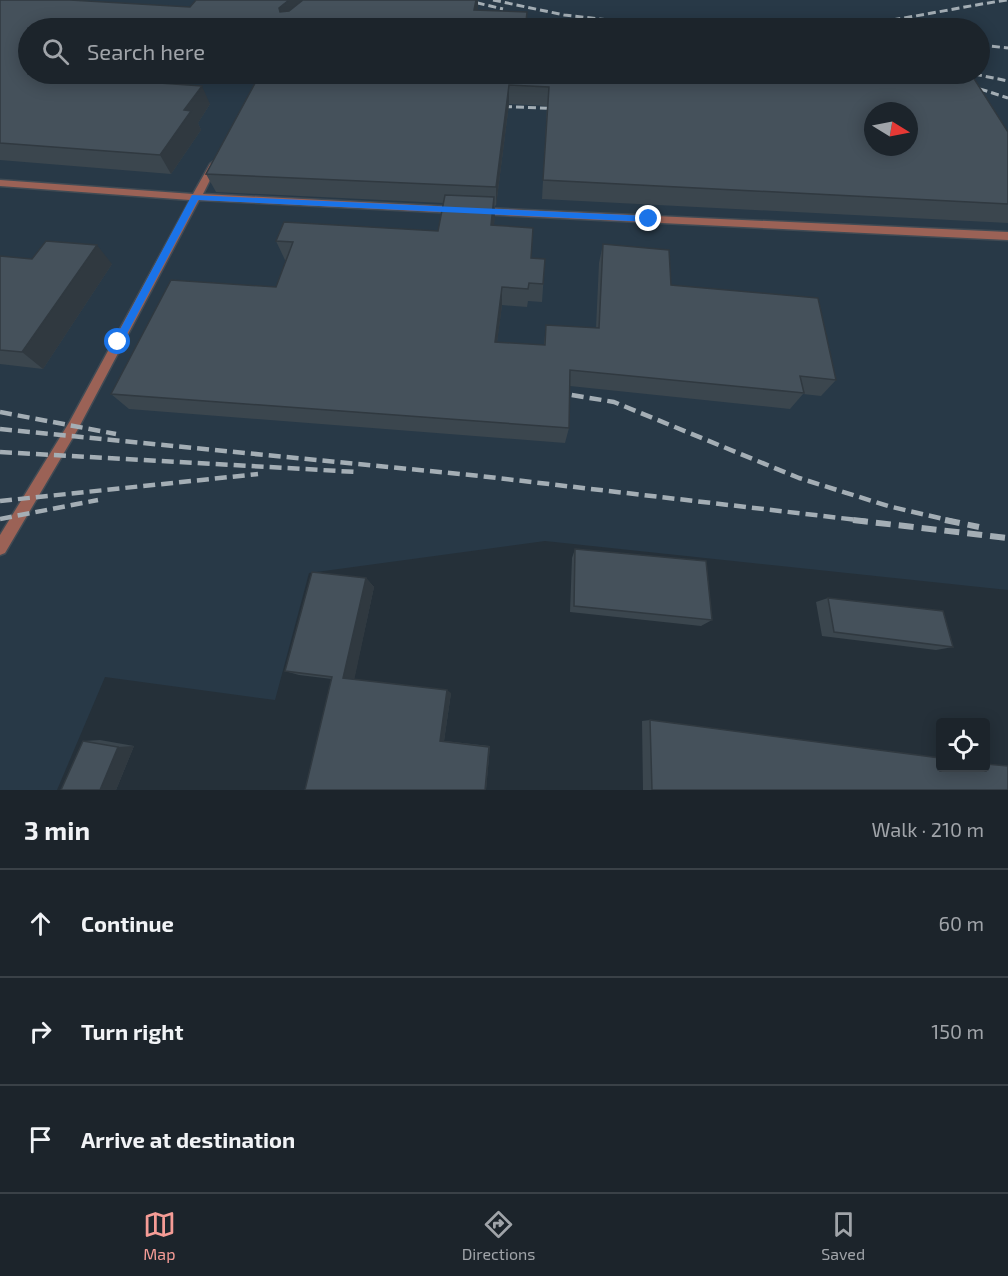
<!DOCTYPE html>
<meta charset="utf-8">
<style>
:root{--surface:#1c242b;--page:#293037;--text:#f1f3f6;--muted:#a0a4a9;--line:#3a4147;--accent:#f59c96}
body{margin:0;font-family:"Exo 2",sans-serif;background:var(--page);color:var(--text)}
.controls{position:absolute;right:18px;bottom:18px;display:grid;overflow:hidden;border-radius:6px;box-shadow:0 3px 15px #0003}
.controls button{width:54px;height:54px;display:grid;place-items:center;padding:0;border:0;border-bottom:2px solid var(--line);background:var(--surface);color:var(--text);font:30px sans-serif}
.compass{position:absolute;left:864px;top:102px;width:54px;height:54px;border-radius:50%;background:var(--surface);box-shadow:0 3px 15px #0003;rotate:100deg}
.stop{position:absolute;width:18px;height:18px;margin:-14px;border:4px solid #1a73e8;border-radius:50%;background:#fff}
.stop.end{background:#1a73e8;border-color:#fff;box-shadow:0 2px 6px #0008}
.list{margin:0;padding:0;list-style:none}
h2{display:flex;justify-content:space-between;align-items:center;height:78px;margin:0;padding:0 24px;font-size:26px}
h2 small{font-size:20px;font-weight:400;color:var(--muted)}
.list li{display:grid;grid-template-columns:39px 1fr auto;gap:18px;align-items:center;box-sizing:border-box;height:108px;padding:0 24px;border-top:2px solid var(--line)}
.list b{display:block;font-size:22px;white-space:nowrap}
.list em{font-size:20px;font-style:normal;color:var(--muted)}
.icon{flex:none;width:33px;height:33px;fill:none;stroke:currentColor;stroke-width:2;stroke-linecap:round;stroke-linejoin:round}
.map{position:relative;flex:none;width:1008px;height:790px;overflow:hidden}
.search{position:absolute;background:var(--surface);box-shadow:0 3px 15px #0003;left:18px;right:18px;top:18px;height:66px;display:flex;align-items:center;gap:15px;box-sizing:border-box;padding:0 21px;border-radius:33px;color:var(--muted);font-size:22px}
.sheet{height:402px;background:var(--surface)}
nav{display:flex;justify-content:space-around;align-items:center;box-sizing:border-box;height:84px;border-top:2px solid var(--line);background:var(--surface);font-size:16px;color:var(--muted)}
nav a{display:grid;justify-items:center;gap:3px}
nav .on{color:var(--accent)}
.map>svg:first-child{display:block}
.built{fill:#283947;fill-rule:evenodd}
.lines{fill:none;stroke-linecap:round;stroke-linejoin:round}
.service-casing{stroke:#414b54;stroke-width:3}
.service{fill:#9b6256;fill-rule:evenodd}
.rail-far2{stroke:#a4aeb5;stroke-width:3;stroke-dasharray:8 4;stroke-linecap:butt}
.rail-far1{stroke:#a4aeb5;stroke-width:4.5;stroke-dasharray:12 6;stroke-linecap:butt}
.rail{stroke:#a4aeb5;stroke-width:6;stroke-dasharray:15 8;stroke-linecap:butt}
.wall{fill:#3b464e}
.shaded-wall{fill:#303940}
.building{fill:#45515b;stroke:#303940;stroke-width:1.5;fill-rule:evenodd}
.route{fill:#1a73e8}
</style>
<div class="map">
<svg width="1008" height="790" viewBox="0 0 1008 790">
<rect width="100%" height="100%" fill="#253039"/>
<!-- built -->
<path class="built" d="M0,0H1008V590L545,541L309,573L275,700L105,677L57,790H0ZM28,28H980V74H28ZM873,111H909V147H873Z"/>
<g class="lines">
<defs>
<path id="service" d="M214,161L218,164L203,194L457,207L462,210L457,213L199,200L78,429L5,553L0,555V535L70,421L190,200L0,186V180L193,194L210,164Z
M480,208L1008,232V240L480,214L475,211Z"/>
</defs>
<!-- service casing -->
<use href="#service" class="service-casing"/>
<!-- service -->
<use href="#service" class="service"/>
<!-- rail-far2 -->
<path class="rail-far2" d="M465,0L503,9
M493,0L564,15L662,26
M653,25C717,28 781,32 845,26C899,21 953,8 1007,0
M980,45L1008,48
M934,74L1008,98
M974,74L1008,81
M492,106L564,109"/>
<!-- rail-far1 -->
<path class="rail-far1" d="M554,392L614,402L799,478L888,506L952,521
M0,412L116,434
M0,429L480,476L866,521
M0,452L357,472
M0,501L258,474
M0,519L98,500"/>
<!-- rail -->
<path class="rail" d="M853,520L1008,538
M945,520L979,527"/>
</g>
<!-- wall -->
<path class="wall" d="M0,0L190,7L478,0V10L28,28V74H150L143,82L210,104L198,123L201,130L171,174L0,160Z
M260,74H962L1008,132V223L542,199L547,106L509,104L496,206L495,205L494,225L531,258L545,259L542,302L528,301L527,307L502,305L497,342L544,345L546,325L596,328L599,263L603,244L671,285L836,380L821,396L803,394L790,409L570,386L569,428L565,443L129,409L111,394L276,287L286,260H285L276,241L438,231L443,203L216,192L206,174Z
M0,256L32,259L112,264L43,369L0,364Z
M575,549L712,620L701,626L570,612L572,558Z
M366,578L374,587L354,679L451,693L444,741L490,746L486,790L332,679L299,675L285,671Z
M828,598L953,647L936,650L822,636L816,602Z
M650,720L1008,790H643L642,721Z
M100,740L134,746L116,790H61L83,741Z"/>
<!-- shaded-wall -->
<path class="shaded-wall" d="M289,0H310L285,26L279,8Z
M476,0H478V11L474,10Z
M124,74H150L130,99L118,80Z
M509,85V104L496,206V187Z
M202,86L210,104L198,123L201,130L171,174L160,155L184,110Z
M494,197L495,217L491,244V225Z
M97,245L112,264L43,369L22,352Z
M502,287V305L495,359V342Z
M366,578L374,587L354,681L343,678Z
M447,690L451,693L444,741H440Z
M134,746L116,790H100L118,747Z
M490,746L486,790H485L489,747Z"/>
<!-- building -->
<path class="building" d="M0,0H70L190,7L196,0H289L279,8L280,12L289,11L303,0H476L474,10L527,12L526,22L592,24L593,28H28V74H124L118,80L202,86L184,110L191,111L160,155L0,143Z
M660,26L729,28H730H660Z
M260,74H962L973,77L1008,132V204L543,180L549,87L509,85L496,187L206,174ZM873,111H909V147H873Z
M445,195L494,197L491,225L533,228L531,258L545,259L543,284L529,283L528,289L502,287L495,342L545,345L546,325L599,328L603,244L669,250L671,285L818,298L836,380L800,376L804,393L570,370L569,428L111,394L171,280L276,287L293,242L276,241L284,222L438,231Z
M46,241L97,245L22,352L0,350V256L32,259Z
M575,549L706,561L712,620L574,606Z
M312,572L366,578L343,678L447,690L440,741L489,747L485,790H305L332,677L285,671Z
M828,598L943,611L953,647L834,632Z
M650,720L940,758V768H986V764L1008,766V790H652Z
M83,741L118,747L100,790H61Z"/>
<!-- route -->
<path class="route" d="M192,195L649,216L653,219L649,222L198,200L121,345H115V339Z"/>
</svg>
<div class="controls">
<button><svg class="icon" aria-label="locate" viewBox="0 0 24 24"><circle cx="12" cy="12" r="6"/><path d="M12 2v4M12 18v4M2 12h4M18 12h4"/></svg></button>
</div>
<svg class="compass" viewBox="-18 -18 36 36"><path d="M0-13l5 13h-10z" fill="#e53935"/><path d="M0 13l5-13h-10z" fill="#a0a4a9"/></svg>
<div class="stop" style="left:118px;top:342px"></div>
<div class="stop end" style="left:649px;top:219px"></div>
<div class="search"><svg class="icon" aria-label="search" viewBox="0 0 24 24"><circle cx="10" cy="10" r="6"/><path d="M15 15l6 6"/></svg>Search here</div>
</div>
<section class="sheet">
<h2>3 min<small>Walk · 210 m</small></h2>
<ul class="list">
<li><svg class="icon" aria-label="ahead" viewBox="0 0 24 24"><path d="M12 20V5M6 11l6-6 6 6"/></svg><div><b>Continue</b></div><em>60 m</em></li>
<li><svg class="icon" aria-label="right" viewBox="0 0 24 24"><path d="M7 20v-9h11M14 6l5 5-5 5"/></svg><div><b>Turn right</b></div><em>150 m</em></li>
<li><svg class="icon" aria-label="arrive" viewBox="0 0 24 24"><path d="M6 21V4h12l-3 4 3 4H6"/></svg><div><b>Arrive at destination</b></div></li>
</ul>
</section>
<nav>
<a class="on"><svg class="icon" aria-label="map" viewBox="0 0 24 24"><path d="M3 6l6-2 6 2 6-2v14l-6 2-6-2-6 2zM9 4v14M15 6v14"/></svg>Map</a>
<a><svg class="icon" aria-label="directions" viewBox="0 0 24 24"><path d="M12 3l9 9-9 9-9-9zM9 14v-3h6M13 9l2 2-2 2"/></svg>Directions</a>
<a><svg class="icon" aria-label="saved" viewBox="0 0 24 24"><path d="M7 4h10v16l-5-4-5 4z"/></svg>Saved</a>
</nav>
